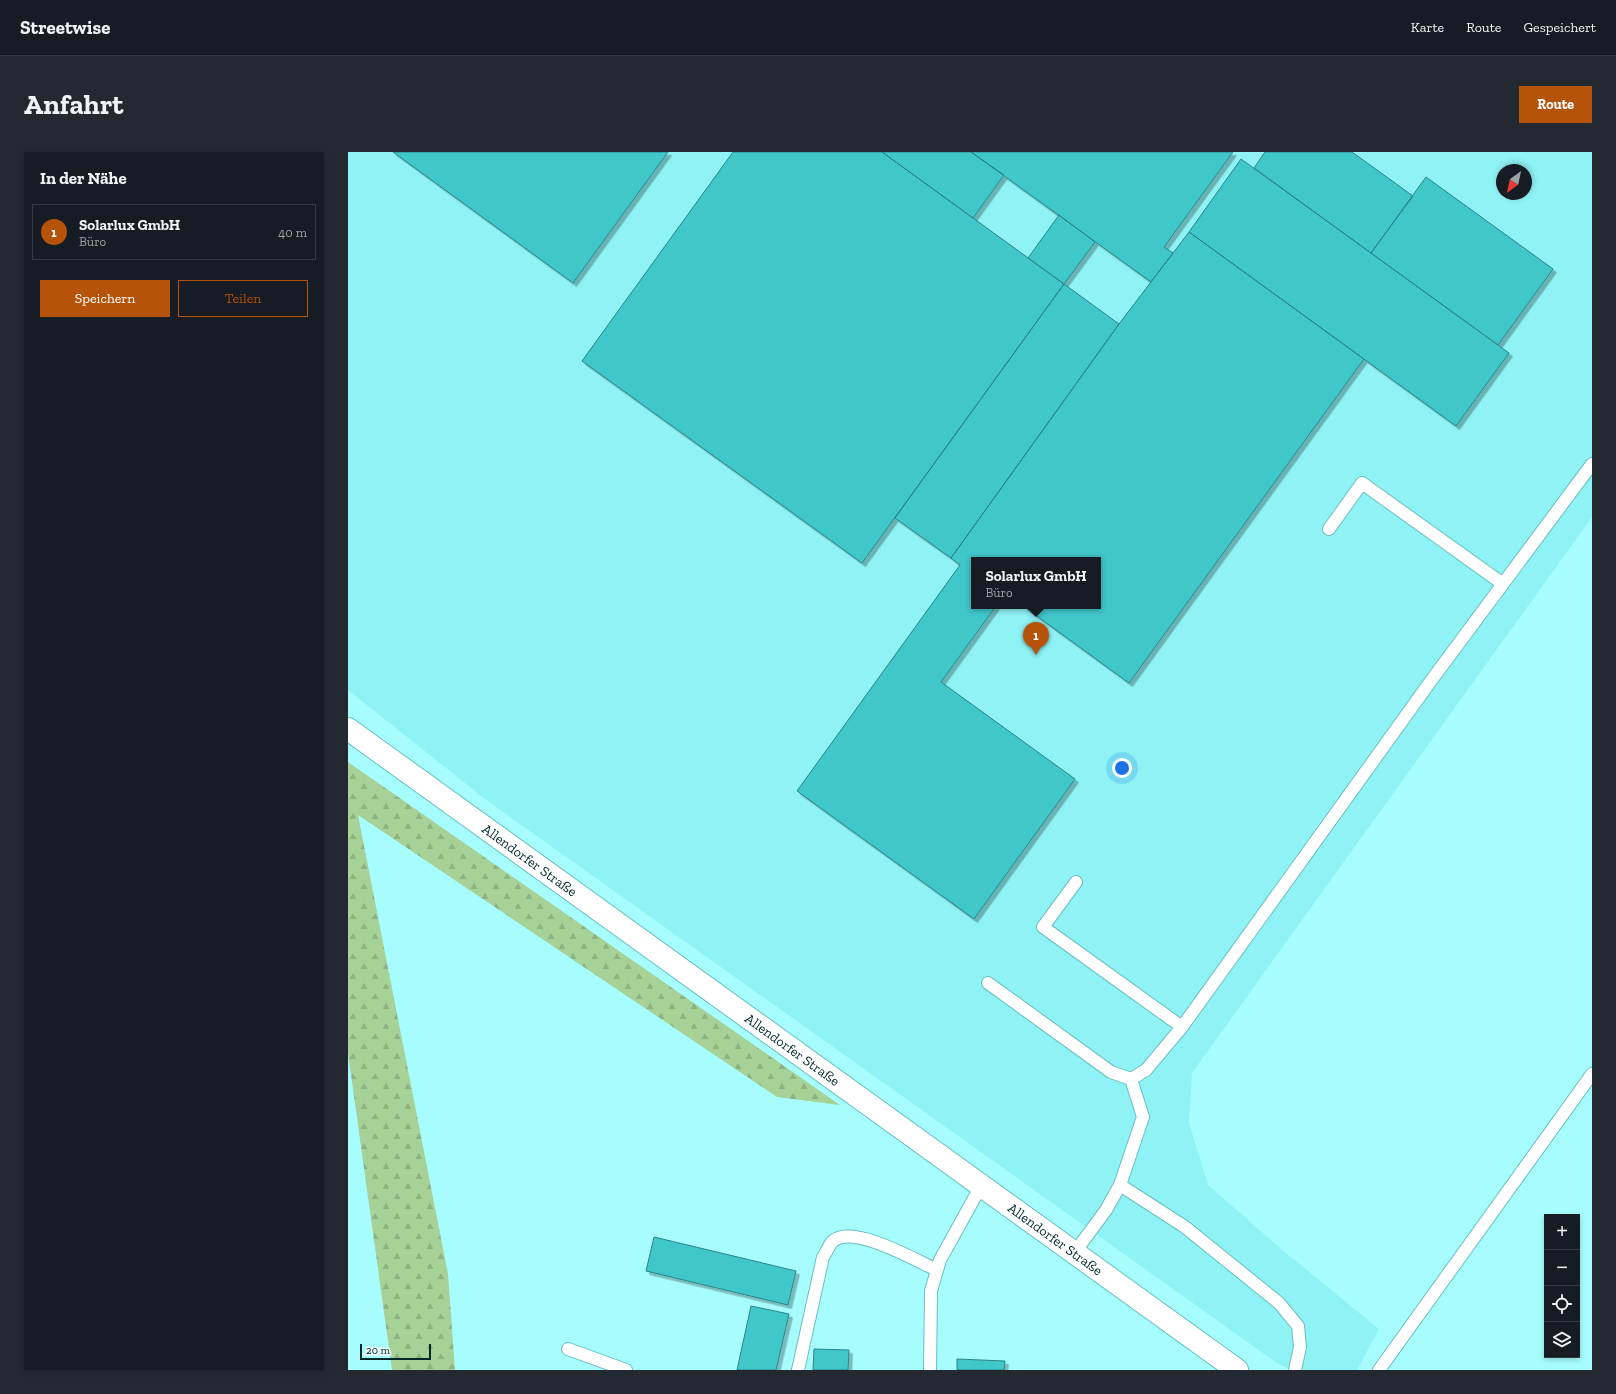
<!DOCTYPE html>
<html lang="de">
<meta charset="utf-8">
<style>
:root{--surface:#171b24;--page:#242831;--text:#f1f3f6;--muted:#9ea1a6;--line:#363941;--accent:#b45309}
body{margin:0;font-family:"Zilla Slab",serif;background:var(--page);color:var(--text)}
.controls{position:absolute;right:12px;bottom:12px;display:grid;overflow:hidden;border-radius:0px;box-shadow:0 2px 6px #0003}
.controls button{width:36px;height:36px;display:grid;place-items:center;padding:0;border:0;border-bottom:1px solid var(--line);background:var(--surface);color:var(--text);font:20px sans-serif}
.compass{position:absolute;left:1148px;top:12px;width:36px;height:36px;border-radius:50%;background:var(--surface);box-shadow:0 2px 6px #0003;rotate:213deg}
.scale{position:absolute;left:12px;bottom:10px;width:71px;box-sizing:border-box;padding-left:4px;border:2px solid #012728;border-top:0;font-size:11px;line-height:14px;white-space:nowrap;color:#012728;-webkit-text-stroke:3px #ecfcfc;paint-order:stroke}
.you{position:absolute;left:774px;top:616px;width:14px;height:14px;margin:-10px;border:3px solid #fff;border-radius:50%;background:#1a73e8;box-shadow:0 0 0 6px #1a73e833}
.badge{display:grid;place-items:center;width:26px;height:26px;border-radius:50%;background:var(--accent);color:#fff;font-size:13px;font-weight:700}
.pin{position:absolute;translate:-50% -33px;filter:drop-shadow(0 1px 2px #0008)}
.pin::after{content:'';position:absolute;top:21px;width:14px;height:12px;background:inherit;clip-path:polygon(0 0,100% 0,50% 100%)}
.popup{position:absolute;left:623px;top:405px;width:130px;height:52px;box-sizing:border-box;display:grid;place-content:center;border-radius:0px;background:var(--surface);filter:drop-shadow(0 1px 3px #0005);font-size:13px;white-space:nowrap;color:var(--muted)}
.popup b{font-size:15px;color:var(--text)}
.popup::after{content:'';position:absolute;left:50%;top:100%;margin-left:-8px;border:8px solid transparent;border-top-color:var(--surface)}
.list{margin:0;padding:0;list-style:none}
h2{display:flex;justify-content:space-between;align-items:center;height:52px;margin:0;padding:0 16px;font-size:17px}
h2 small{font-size:13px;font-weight:400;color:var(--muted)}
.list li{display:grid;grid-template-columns:26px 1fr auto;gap:12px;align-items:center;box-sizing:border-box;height:56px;margin:0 8px 8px;padding:0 8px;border:1px solid var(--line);border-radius:0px}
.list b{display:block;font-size:15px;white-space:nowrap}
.list p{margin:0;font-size:13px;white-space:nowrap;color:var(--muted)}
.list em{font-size:13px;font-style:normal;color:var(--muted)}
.actions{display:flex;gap:8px;padding:12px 16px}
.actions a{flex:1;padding:9px 0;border:1px solid var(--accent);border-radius:0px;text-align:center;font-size:14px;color:var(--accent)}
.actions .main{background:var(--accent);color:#fff}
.icon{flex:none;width:22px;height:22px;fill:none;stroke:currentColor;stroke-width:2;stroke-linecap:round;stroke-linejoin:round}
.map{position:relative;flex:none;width:1244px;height:1218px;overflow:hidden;border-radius:0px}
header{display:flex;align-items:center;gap:24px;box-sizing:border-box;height:56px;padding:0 20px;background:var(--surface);border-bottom:1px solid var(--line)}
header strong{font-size:19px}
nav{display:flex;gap:22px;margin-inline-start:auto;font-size:14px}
.intro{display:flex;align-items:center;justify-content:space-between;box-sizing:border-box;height:96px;padding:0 24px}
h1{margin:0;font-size:28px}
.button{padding:10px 18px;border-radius:0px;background:var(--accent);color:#fff;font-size:14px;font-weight:700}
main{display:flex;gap:24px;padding:0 24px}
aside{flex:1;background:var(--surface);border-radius:0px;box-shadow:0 2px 6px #0003}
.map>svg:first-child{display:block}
.built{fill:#8ff2f4;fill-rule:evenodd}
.forest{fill:url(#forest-firs)}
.building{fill:#3fc7ca;stroke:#2a8587;filter:url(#shadow)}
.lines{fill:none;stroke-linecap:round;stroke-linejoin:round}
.service-casing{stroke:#6abfc1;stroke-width:14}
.secondary-casing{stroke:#6abfc1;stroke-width:24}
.service{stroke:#fff;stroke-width:12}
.secondary{stroke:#fff;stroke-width:22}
.labels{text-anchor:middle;stroke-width:4;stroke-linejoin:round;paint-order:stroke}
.street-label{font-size:14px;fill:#012728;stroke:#ecfcfc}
</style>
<header>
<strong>Streetwise</strong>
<nav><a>Karte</a><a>Route</a><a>Gespeichert</a></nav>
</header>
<div class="intro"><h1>Anfahrt</h1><a class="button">Route</a></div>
<main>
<aside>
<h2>In der Nähe<small></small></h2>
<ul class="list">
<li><span class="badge">1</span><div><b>Solarlux GmbH</b><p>Büro</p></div><em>40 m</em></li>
</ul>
<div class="actions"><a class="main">Speichern</a><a>Teilen</a></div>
</aside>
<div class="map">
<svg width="1244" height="1218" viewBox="0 0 1244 1218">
<defs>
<pattern id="forest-firs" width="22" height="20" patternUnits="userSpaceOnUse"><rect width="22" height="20" fill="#a6d197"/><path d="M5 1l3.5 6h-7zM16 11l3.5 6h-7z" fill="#8db382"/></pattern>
<filter id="shadow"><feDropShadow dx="3.5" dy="3.5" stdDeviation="0" flood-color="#0004"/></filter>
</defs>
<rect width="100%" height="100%" fill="#a7fdfe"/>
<!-- built -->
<path class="built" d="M0,0H1244V365L844,921L841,971L860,1033L933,1097L1031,1177L1009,1218H943L929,1211L137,647L0,538ZM1154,18H1178V42H1154ZM626,408H750V454H626Z"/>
<!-- forest -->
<path class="forest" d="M0,610L492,953L429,945L10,663L100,1122L107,1218H44L0,901Z"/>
<!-- building -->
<path class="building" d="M45,0H320L225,131Z
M385,0H534L716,132L514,411L234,209Z
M534,0H623L656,23L625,66Z
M623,0H885L816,95L825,101L803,130Z
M917,0H1004L1065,44L1023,101L906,16Z
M893,7L1161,201L1108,274L841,80Z
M1078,25L1205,117L1150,193L1023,101Z
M711,63L747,90L716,132L680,106Z
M841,80L1016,207L781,531L675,454H750V408H626V454H648L593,530L727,627L626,767L449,639L612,413L603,406L771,172Z
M716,132L771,172L603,406L547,366Z
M306,1085L448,1119L440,1153L298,1119Z
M403,1154L441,1162L428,1218H389Z
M466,1197L501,1198L500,1218H465Z
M609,1207L657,1209L656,1218H609Z"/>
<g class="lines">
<defs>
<path id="service" d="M981,377L1014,331L1155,432
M728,730L695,775L834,875
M640,831L763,920L783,927L795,965L772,1033
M783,927L798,918L834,875L1085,526L1244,312
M727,1100L758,1058L772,1033L837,1075L931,1151L950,1174L952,1195L947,1218
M220,1197L278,1218
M450,1218L475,1105C478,1101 481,1093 485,1089C505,1072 567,1108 589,1118
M582,1218L583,1139L592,1108L633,1034
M1031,1218L1244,922"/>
<g id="secondary">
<path id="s1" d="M0,577L889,1218"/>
</g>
</defs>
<!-- service casing -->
<use href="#service" class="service-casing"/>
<!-- secondary casing -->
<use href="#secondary" class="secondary-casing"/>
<!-- service -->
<use href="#service" class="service"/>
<!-- secondary -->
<use href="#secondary" class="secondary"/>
</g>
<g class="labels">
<!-- street labels -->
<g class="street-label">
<text dy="5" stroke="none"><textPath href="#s1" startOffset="224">Allendorfer Straße</textPath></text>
<text dy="5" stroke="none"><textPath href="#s1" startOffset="548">Allendorfer Straße</textPath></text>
<text dy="5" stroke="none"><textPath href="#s1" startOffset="872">Allendorfer Straße</textPath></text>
</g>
</g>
</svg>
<div class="controls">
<button>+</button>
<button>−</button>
<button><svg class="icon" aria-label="locate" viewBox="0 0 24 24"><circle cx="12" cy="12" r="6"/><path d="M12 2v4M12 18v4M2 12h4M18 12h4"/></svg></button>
<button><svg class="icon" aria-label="layers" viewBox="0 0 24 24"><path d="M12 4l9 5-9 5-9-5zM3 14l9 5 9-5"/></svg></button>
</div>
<svg class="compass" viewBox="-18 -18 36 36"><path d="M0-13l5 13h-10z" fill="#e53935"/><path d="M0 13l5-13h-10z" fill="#9ea1a6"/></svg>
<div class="scale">20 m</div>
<div class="you"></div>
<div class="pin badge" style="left:688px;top:503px">1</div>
<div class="popup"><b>Solarlux GmbH</b>Büro</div>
</div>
</main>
